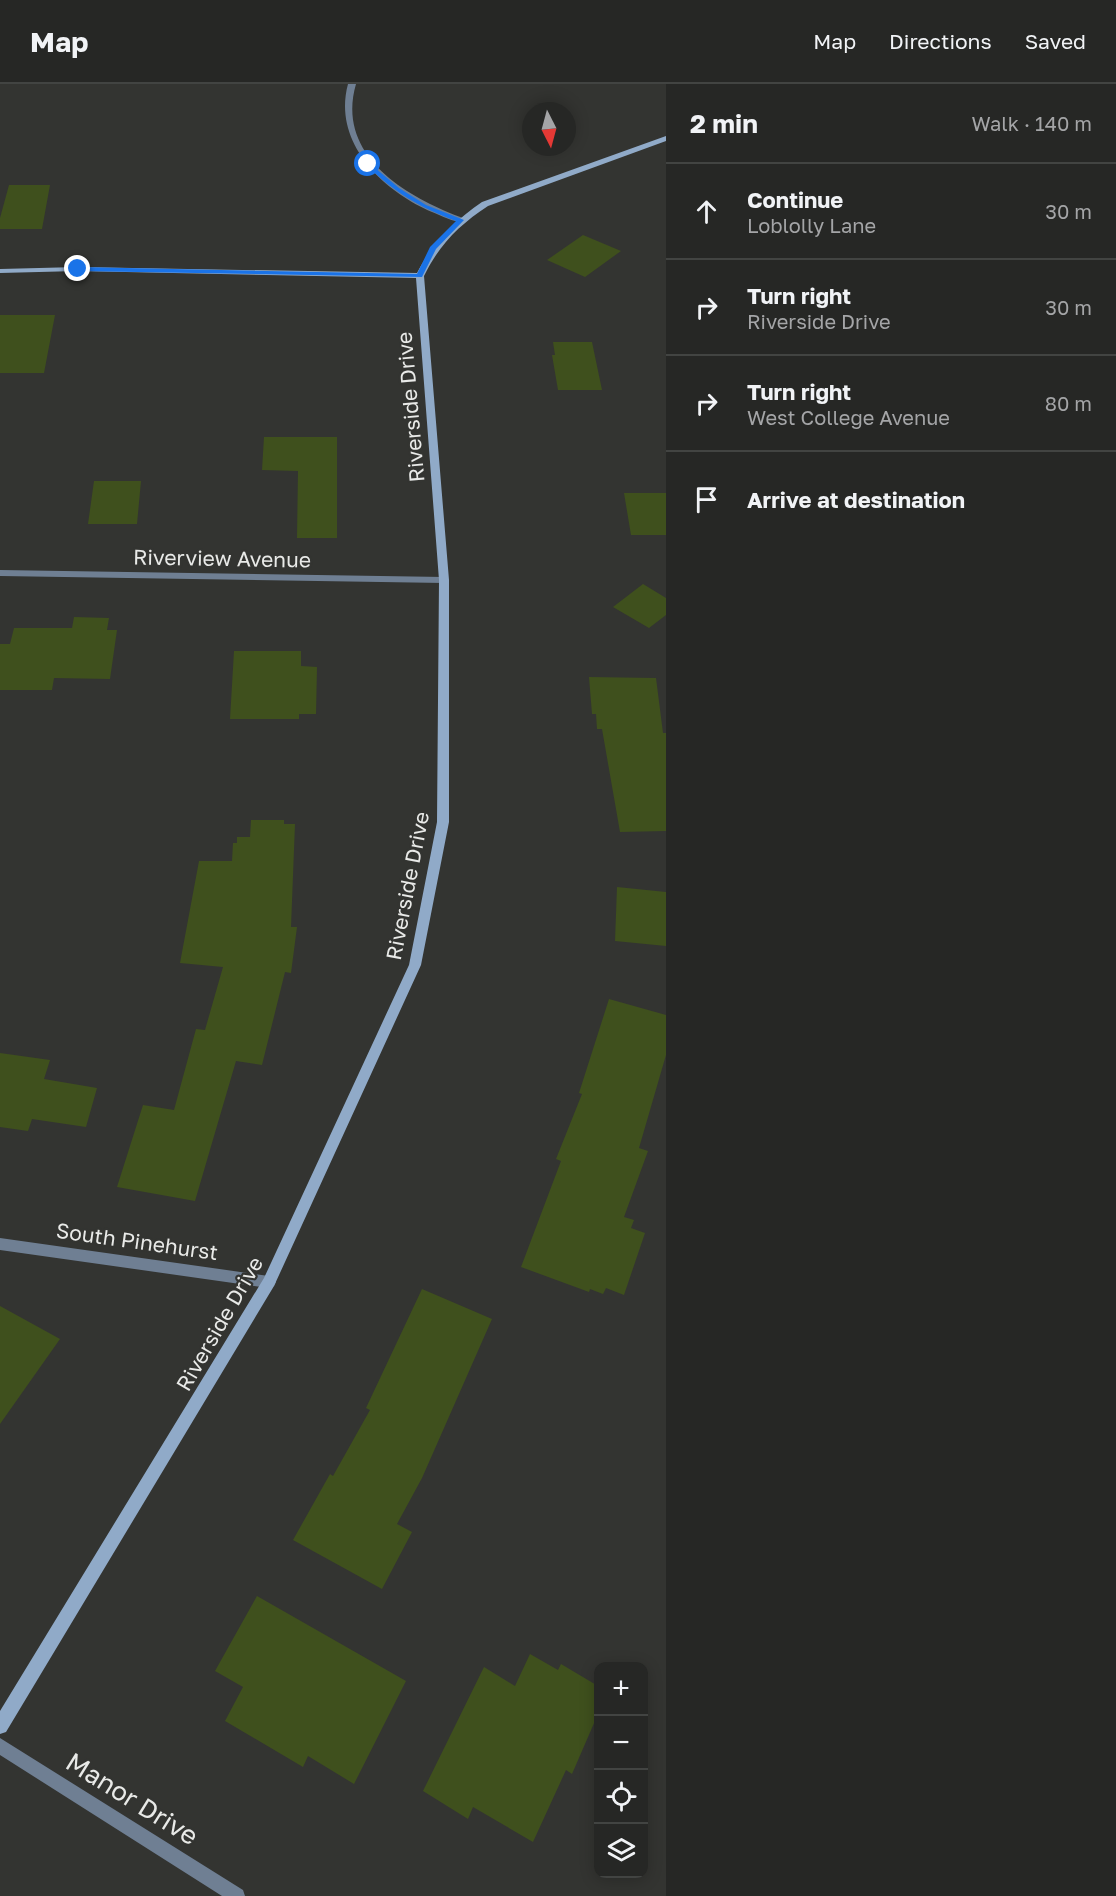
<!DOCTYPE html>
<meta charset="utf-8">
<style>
:root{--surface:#262725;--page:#2e2f2d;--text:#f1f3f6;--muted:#a4a5a7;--line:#424442}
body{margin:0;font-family:"Golos Text",sans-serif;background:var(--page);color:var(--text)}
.controls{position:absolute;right:18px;bottom:18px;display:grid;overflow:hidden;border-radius:12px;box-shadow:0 3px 15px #0003}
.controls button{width:54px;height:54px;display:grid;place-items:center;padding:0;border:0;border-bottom:2px solid var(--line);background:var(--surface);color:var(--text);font:30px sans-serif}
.compass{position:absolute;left:522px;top:18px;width:54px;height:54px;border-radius:50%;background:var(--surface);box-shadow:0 3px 15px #0003;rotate:174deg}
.stop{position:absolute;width:18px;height:18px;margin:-14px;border:4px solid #1a73e8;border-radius:50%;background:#fff}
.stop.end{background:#1a73e8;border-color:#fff;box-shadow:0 2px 6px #0008}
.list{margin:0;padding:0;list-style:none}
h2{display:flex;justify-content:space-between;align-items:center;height:78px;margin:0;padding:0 24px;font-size:26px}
h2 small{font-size:20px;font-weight:400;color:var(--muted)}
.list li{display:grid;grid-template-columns:39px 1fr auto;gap:18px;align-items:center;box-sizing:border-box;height:96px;padding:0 24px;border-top:2px solid var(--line)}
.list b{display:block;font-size:22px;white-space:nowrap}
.list p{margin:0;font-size:20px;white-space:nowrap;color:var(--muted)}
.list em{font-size:20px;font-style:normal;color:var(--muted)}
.icon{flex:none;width:33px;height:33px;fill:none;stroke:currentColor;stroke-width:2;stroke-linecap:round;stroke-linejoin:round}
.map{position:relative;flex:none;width:666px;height:1812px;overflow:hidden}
header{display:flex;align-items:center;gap:36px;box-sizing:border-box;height:84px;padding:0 30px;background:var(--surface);border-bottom:2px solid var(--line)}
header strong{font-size:28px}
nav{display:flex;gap:33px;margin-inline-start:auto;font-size:21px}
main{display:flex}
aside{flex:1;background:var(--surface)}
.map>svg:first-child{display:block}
.building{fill:#3f501d}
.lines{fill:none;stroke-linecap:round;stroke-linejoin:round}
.street{fill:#6f7f93;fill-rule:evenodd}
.secondary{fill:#90aac8;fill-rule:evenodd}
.route{fill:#1a73e8}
.labels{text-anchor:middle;stroke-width:4.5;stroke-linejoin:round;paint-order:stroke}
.street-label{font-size:21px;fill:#e9eae8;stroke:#333431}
.near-street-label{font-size:26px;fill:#e9eae8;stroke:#333431}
</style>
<header>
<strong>Map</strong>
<nav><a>Map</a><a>Directions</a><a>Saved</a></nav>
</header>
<main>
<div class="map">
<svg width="666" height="1812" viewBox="0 0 666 1812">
<rect width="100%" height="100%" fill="#333431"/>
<!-- building -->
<path class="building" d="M9,101H50L42,145H0V134Z
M583,151L621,167L585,193L547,176Z
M0,231H55L44,289H0Z
M553,258H592L602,306H558L552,271H555Z
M264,353H337V454H297L298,387L262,386Z
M94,397H141L137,440H88Z
M624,409H666V451H631Z
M643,500L666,514V531L649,544L613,523Z
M74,533L109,534L107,546H117L110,595L54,594L52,606H0V560H10L14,544H72Z
M234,567H301V582L317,583L316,630H299V635H230Z
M589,593L656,594L663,649H666V747L620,748L602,645H597L596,630H592Z
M251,736H284V740H295L291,843H297L291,889L285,888L262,981L236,977L195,1117L117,1103L143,1021L174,1026L196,945L205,946L223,883L180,879L199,777H232L233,759H237V753H250Z
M617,803L666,808V862L615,857Z
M609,915L666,931V971L639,1064L648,1067L624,1133L634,1136L631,1144L645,1149L624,1211L606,1204L603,1210L590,1205L589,1208L521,1183L561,1077L556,1075L582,1010L579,1009Z
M0,969L50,976L44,995L97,1004L86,1043L32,1035L28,1047L0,1043Z
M422,1205L492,1235L422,1394L397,1440L412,1448L382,1505L293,1456L330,1390L333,1392L370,1326L366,1324Z
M0,1222L60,1255L0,1340Z
M257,1512L406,1597L354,1700L308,1672L303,1683L225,1637L243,1603L215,1587Z
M530,1570L558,1586L561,1580L598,1602V1630L572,1690L566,1686L533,1758L473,1723L468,1735L423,1707L484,1583L515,1602Z"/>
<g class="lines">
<!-- street -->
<path class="street" d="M348,0H356C335,72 407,113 463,134V138C453,138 442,132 432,128C383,107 332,59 348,0Z
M0,486L444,493L449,496L444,499L0,492Z
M0,1154L269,1192L274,1194L276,1198L274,1202L269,1204L0,1166Z
M0,1654L243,1806L245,1812H222L0,1671Z"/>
<!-- secondary -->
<path class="secondary" d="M666,52V57L488,122C459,141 439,161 424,192L449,496V738L421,881L274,1202L6,1648L0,1650V1627L264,1194L409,881L437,738L439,496L416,194L78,187L0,189V185L78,183L417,189C433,158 453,138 482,118Z"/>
</g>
<!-- route -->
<path class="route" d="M368,78L399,104L426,121L464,136L436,165L422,193L78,187L75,185L78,183L417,190L430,163L456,137C417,122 397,110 366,81Z"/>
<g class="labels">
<!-- street labels -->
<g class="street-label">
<text transform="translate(411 323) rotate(-95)" y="7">Riverside Drive</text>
<text transform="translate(222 475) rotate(1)" y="7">Riverview Avenue</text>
<text transform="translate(408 802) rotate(-79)" y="7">Riverside Drive</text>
<text transform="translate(137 1158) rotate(8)" y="7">South Pinehurst</text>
<text transform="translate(220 1240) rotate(-60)" y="7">Riverside Drive</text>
</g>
<!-- near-street labels -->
<g class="near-street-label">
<text transform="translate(132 1715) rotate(32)" y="9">Manor Drive</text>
</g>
</g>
</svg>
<div class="controls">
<button>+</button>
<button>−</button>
<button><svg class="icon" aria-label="locate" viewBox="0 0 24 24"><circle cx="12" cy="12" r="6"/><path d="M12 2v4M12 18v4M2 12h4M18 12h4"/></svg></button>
<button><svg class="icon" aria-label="layers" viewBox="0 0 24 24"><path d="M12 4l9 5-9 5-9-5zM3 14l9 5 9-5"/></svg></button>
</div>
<svg class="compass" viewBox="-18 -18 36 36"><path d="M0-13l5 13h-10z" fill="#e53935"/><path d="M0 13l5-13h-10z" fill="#a4a5a7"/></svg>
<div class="stop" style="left:368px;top:80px"></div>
<div class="stop end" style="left:78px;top:185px"></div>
</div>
<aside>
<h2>2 min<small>Walk · 140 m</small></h2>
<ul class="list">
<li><svg class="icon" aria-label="ahead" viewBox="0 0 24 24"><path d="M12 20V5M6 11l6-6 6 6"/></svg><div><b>Continue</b><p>Loblolly Lane</p></div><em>30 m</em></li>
<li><svg class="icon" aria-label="right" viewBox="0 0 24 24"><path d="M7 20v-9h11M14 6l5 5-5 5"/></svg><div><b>Turn right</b><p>Riverside Drive</p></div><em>30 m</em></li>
<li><svg class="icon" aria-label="right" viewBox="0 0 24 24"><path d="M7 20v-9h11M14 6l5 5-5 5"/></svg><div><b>Turn right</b><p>West College Avenue</p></div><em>80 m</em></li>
<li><svg class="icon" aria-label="arrive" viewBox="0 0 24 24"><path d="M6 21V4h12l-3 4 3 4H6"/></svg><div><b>Arrive at destination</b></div></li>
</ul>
</aside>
</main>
